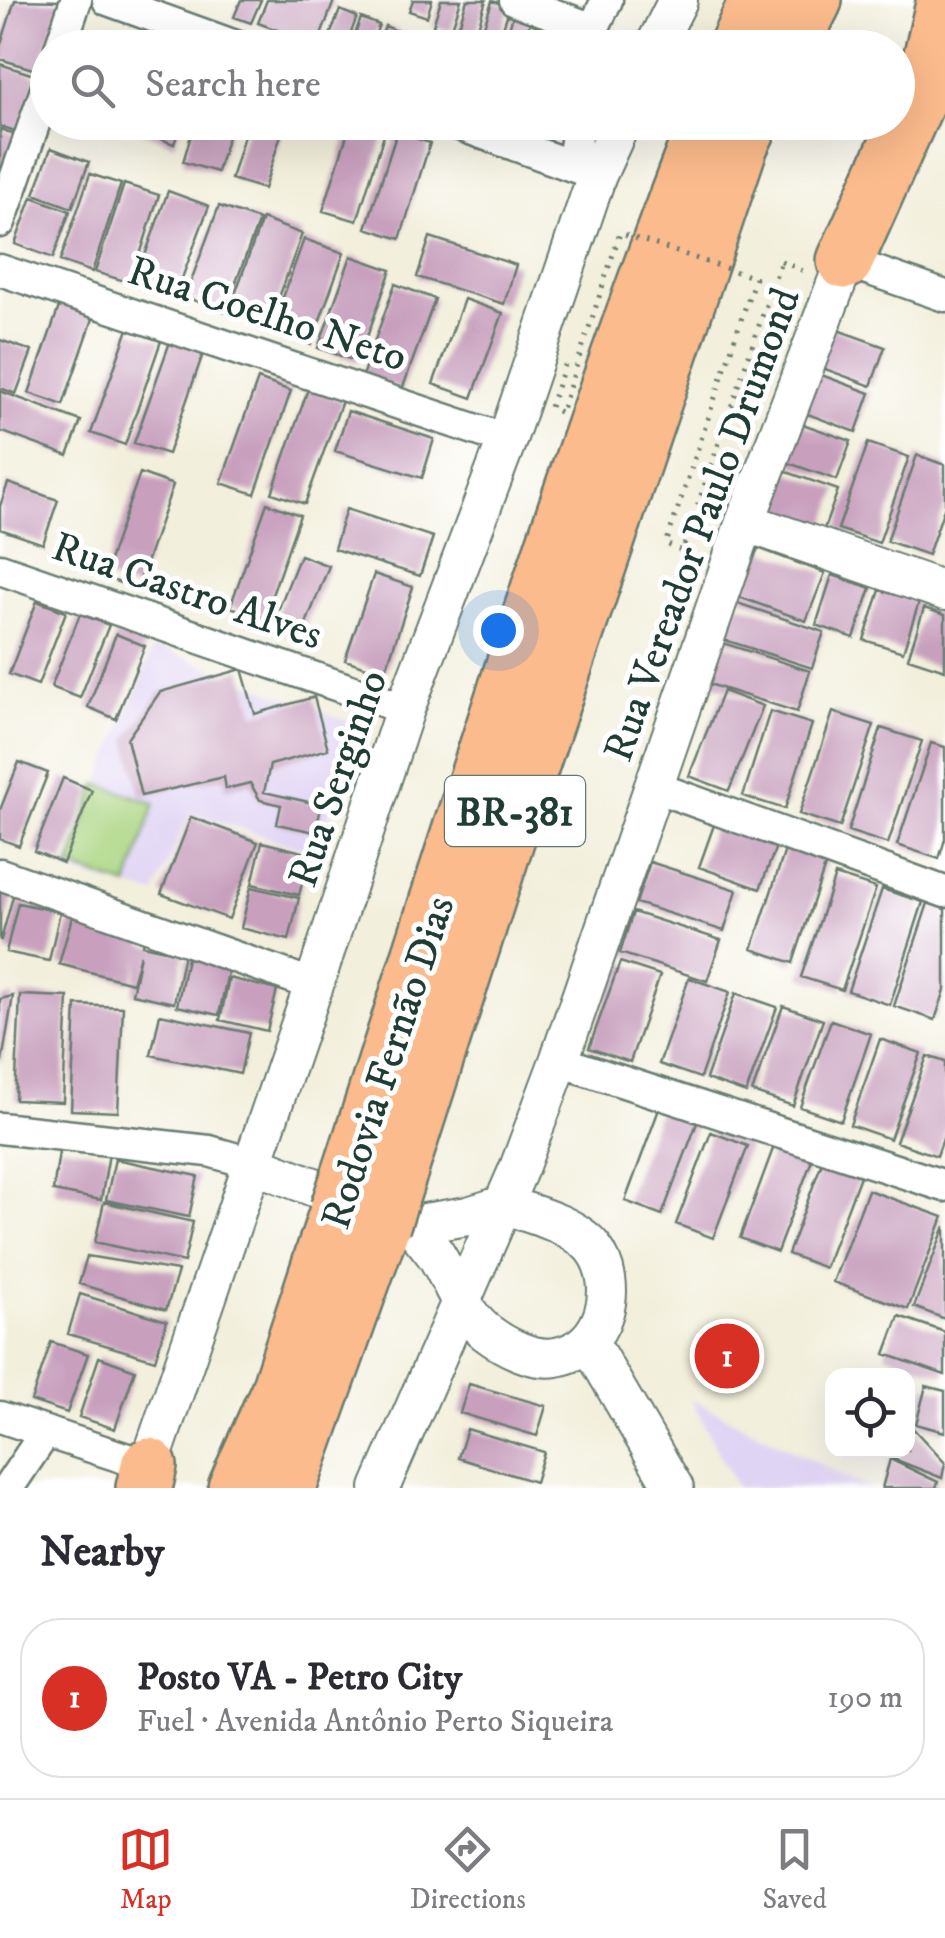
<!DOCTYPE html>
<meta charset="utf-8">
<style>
:root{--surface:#fff;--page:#f2f2f3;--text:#2b2b33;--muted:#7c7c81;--line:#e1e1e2;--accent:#d93025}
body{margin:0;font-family:"IM FELL DW Pica",serif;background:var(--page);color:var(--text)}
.controls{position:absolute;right:30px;bottom:30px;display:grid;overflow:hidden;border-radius:20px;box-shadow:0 10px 40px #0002}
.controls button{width:90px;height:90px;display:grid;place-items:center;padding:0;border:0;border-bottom:2px solid var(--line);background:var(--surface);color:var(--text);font:50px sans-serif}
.you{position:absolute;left:498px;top:630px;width:35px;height:35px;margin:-25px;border:8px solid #fff;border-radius:50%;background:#1a73e8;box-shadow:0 0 0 15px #1a73e833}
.badge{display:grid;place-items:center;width:65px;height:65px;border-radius:50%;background:var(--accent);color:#fff;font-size:32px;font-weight:700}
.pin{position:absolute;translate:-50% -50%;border:5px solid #fff;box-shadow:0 2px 10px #0006}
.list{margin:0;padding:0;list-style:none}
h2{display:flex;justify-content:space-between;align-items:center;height:130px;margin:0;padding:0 40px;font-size:42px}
h2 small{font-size:32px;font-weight:400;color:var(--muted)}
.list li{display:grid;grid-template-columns:65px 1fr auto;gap:30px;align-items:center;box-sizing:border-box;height:160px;margin:0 20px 20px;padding:0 20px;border:2px solid var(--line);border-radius:40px}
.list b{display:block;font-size:38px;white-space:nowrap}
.list p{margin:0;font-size:32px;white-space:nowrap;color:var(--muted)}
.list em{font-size:32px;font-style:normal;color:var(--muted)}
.icon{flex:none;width:55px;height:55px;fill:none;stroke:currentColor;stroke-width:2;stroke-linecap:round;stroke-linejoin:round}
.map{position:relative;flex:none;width:945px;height:1488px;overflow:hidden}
.search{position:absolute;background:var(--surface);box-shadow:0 10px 40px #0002;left:30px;right:30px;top:30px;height:110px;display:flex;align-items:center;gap:25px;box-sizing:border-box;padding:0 35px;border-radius:55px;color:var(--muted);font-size:38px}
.sheet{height:310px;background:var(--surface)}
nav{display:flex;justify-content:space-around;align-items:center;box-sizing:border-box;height:140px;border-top:2px solid var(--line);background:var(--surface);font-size:28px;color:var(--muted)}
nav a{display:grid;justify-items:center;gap:5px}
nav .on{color:var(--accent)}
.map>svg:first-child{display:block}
.built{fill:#e0d4f4}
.green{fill:#aad581;stroke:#64895a;stroke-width:2.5}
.building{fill:#c8a0be}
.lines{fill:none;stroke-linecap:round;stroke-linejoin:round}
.minor-casing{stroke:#697b6f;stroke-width:35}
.tertiary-casing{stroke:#697b6f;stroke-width:42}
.motorway-casing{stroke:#697b6f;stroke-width:60}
.path{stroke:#697b6f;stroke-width:5;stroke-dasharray:2.5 8;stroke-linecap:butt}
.minor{stroke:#fff;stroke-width:30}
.tertiary{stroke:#fff;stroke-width:38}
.motorway{stroke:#fbbb8c;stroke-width:55}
.motorway-bridge-casing{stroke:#697b6f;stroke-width:60;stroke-linecap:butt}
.path-bridge{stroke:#697b6f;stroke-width:5;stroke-dasharray:2.5 8;stroke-linecap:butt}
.motorway-bridge{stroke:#fbbb8c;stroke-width:55}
.labels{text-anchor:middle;stroke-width:10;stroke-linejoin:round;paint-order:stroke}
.shield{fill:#fff;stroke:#627771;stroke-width:2.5}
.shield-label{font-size:40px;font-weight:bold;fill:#1f3d34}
.street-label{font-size:42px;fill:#1f3d34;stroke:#fff}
</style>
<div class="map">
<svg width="945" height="1488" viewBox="0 0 945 1488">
<rect width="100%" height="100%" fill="#fff"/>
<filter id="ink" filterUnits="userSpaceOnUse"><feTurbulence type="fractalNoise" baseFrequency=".01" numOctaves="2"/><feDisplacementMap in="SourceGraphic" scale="20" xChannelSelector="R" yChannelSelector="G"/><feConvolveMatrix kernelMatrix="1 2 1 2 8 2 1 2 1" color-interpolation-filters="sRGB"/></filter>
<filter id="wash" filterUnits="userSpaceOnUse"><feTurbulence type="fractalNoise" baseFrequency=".0048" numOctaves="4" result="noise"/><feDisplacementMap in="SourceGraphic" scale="40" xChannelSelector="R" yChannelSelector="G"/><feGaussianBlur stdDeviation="2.25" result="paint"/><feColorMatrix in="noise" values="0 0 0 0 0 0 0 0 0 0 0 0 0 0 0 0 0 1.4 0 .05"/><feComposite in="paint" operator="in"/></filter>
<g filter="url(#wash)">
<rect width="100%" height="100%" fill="#f2efdc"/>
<!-- built -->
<path class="built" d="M154,646L364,728L314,852L190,813L155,894L65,870Z
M691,1399L868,1488H737Z"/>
<!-- green -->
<path class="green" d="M97,784L155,803L128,886L70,867Z"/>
<g id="blocks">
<!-- building -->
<path class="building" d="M15,0L61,1L39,71L0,59V47Z
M241,0H261L251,23L234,17Z
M267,0H331L334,1L319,41L300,34L299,38L258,23Z
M413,0H432L427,17L409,11Z
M441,0H461L451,31L433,26Z
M467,0H486L475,38L457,32Z
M492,1L510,6L497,47L479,42Z
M515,9L532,14L523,48H503Z
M340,10L357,17L345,48H325Z
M361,18L379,25L370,48H350Z
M538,18L556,23L549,48H529Z
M385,26L402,33L397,48H377Z
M0,64L37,76L18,132L0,126Z
M117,122H182L174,144Z
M195,122H232L217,172L183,162Z
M248,122H285L264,189L231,179Z
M351,122L387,125L357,221L323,211Z
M533,122H558L553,137L531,129Z
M0,129L17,135L0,180Z
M397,132L430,143L400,239L366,228Z
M51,148L89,162L72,208L34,194Z
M90,174L121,184L92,272L60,261Z
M124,184L159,195L131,283L95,272Z
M168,191L209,206L175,297L135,283Z
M32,197L70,211L53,258L15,244Z
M219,206L259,220L225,312L185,297Z
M262,219L302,234L269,325L229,311Z
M430,237L516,265L504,304L417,277Z
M304,239L344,253L311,345L271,331Z
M351,256L391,270L358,362L318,348Z
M395,284L435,299L402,390L362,376Z
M464,299L503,313L472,398L433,384Z
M61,301L95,313L63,405L29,393Z
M832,328L885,347L871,386L817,366Z
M128,329L161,341L125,445L91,433Z
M171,339L204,351L168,454L134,443Z
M0,340L32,351L16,394L0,388Z
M816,373L870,393L856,432L802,412Z
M258,379L291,391L255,494L221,483Z
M308,389L342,401L305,504L272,493Z
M0,391L81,421L68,456L0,431Z
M348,411L434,439L422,478L335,451Z
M797,422L851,441L837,480L783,461Z
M868,443L909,457L879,543L838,529Z
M917,455L945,465V506L928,555L887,541Z
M784,471L838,490L824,529L770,510Z
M140,473L173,485L137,589L103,577Z
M8,483L58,500L43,544L0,529V506Z
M267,503L300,515L264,618L230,607Z
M346,509L433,537L420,576L334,549Z
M758,548L825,573L806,621L739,597Z
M300,555L329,566L300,639L271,628Z
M374,574L413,587L385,673L345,660Z
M832,575L871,588L854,638L816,625Z
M880,590L919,602L903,652L864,640Z
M37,601L66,612L38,685L9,674Z
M737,603L824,632L812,668L725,640Z
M924,608L945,615V670L908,658Z
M80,614L109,625L80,698L51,687Z
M116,634L145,646L116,719L88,707Z
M723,643L810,671L797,712L709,684Z
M242,669L255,714L314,697L328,749L270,765L264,792L322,805L315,832L277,824L281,805L260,800L250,783L226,789L224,777L141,796L127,739L160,692Z
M723,691L763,706L729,791L689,776Z
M770,711L812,724L785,809L743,796Z
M833,712L874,725L840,827L799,814Z
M881,728L922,741L888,844L848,831Z
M931,743L945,747V839L939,859L897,845Z
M19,762L48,773L19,846L0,839V810Z
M63,778L92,790L63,863L34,851Z
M191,817L258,842L229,919L161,894Z
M715,822L777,844L760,889L699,867Z
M262,842L310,854L299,895L252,884Z
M786,847L827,860L793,963L752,949Z
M650,862L737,890L724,931L636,903Z
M835,875L876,888L842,990L801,977Z
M0,885L15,889L1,940H0Z
M251,887L299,898L289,940L241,928Z
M882,889L923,902L890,1005L848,991Z
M18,903L60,912L49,961L6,952Z
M928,903L945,909V990L935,1020L894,1006Z
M633,912L721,940L707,981L620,953Z
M72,917L144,935L142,945L184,954L174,1003L132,994L140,955L132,983L59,964Z
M187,958L229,967L219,1015L177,1006Z
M620,962L660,975L630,1062L589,1048Z
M229,978L277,990L267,1031L220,1020Z
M689,978L730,992L700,1078L659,1064Z
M736,993L777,1007L746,1093L706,1079Z
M20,995L68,997L63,1102L15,1100Z
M13,996L2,1062H0V999Z
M76,1005L123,1007L118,1112L71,1110Z
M783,1006L823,1020L793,1106L752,1092Z
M160,1014L249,1033L240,1074L151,1055Z
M831,1020L871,1034L841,1121L800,1107Z
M880,1039L921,1053L890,1139L850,1125Z
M927,1056L945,1062V1133L937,1156L896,1142Z
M659,1109L697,1123L662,1215L625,1201Z
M711,1132L748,1146L713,1238L676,1224Z
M60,1146L109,1154L101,1200L53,1191Z
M774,1146L812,1160L777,1252L740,1238Z
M115,1159L198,1176L189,1217L106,1200Z
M822,1162L860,1176L825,1268L788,1254Z
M868,1190L943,1217L908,1309L833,1282Z
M104,1202L193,1222L184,1262L95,1242Z
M945,1226V1319L914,1307Z
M87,1256L178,1271L166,1310L79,1284Z
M80,1294L167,1321L155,1360L68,1334Z
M899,1316L945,1332V1375L885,1354Z
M51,1342L88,1354L67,1413L31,1401Z
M99,1357L135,1370L115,1429L79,1417Z
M469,1384L546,1406L537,1436L460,1413Z
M926,1386L945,1391V1432L916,1424Z
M908,1423L945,1463L942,1478L881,1454L884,1450H908Z
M467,1429L544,1452L535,1482L458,1458Z
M890,1459L938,1482L936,1488H882Z"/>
</g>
</g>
<g filter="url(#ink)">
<use href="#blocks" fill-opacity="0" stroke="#697b6f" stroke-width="2.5"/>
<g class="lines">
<defs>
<path id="minor" d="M108,0L241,48
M515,0L593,29
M60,48L76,0
M590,48L593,29L607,0
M451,122L597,175
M572,166L579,122
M0,222L48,84
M845,261L945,296
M0,270L507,440
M0,569L405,709
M652,786L945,892
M0,874L314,985
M559,1061L945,1186
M0,1128L209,1151L251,1163
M0,1417L149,1466
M8,1488L45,1433"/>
<path id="tertiary" d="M654,48L678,0
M745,522L945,591
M251,1163L361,1205
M504,1205C531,1214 574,1224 593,1248C621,1284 606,1349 556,1357C533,1361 504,1346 486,1332C461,1312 452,1280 436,1255C429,1245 420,1235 412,1225L468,1216Z
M589,1342L674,1488
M149,1466L314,985L405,709L507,440L597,175L621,122
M380,1488L519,1168L559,1061L745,522L845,261"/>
<path id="motorway" d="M736,48L758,0
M790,48L814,0
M845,261L926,80L945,0
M356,1156C468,810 574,461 706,122
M399,1173L515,812L740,145L751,122
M144,1488L149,1466
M236,1488L278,1393L338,1210
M288,1488L382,1225"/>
</defs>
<!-- minor casing -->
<use href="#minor" class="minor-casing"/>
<!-- tertiary casing -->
<use href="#tertiary" class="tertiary-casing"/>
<!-- motorway casing -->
<use href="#motorway" class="motorway-casing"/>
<!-- path -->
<path class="path" d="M781,261L806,272"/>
<!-- minor -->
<use href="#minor" class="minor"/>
<!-- tertiary -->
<use href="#tertiary" class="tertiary"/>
<!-- motorway -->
<use href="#motorway" class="motorway"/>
<defs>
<path id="motorway-bridge" d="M338,1210L356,1156
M382,1225L399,1173"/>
</defs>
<!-- motorway-bridge casing -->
<use href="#motorway-bridge" class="motorway-bridge-casing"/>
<!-- path-bridge -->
<path class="path-bridge" d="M565,365L550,407L561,413L620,233L755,278L666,544L682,551L781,261"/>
<!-- motorway-bridge -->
<use href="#motorway-bridge" class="motorway-bridge"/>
</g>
</g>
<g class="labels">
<!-- shield labels -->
<rect class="shield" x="445" y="776" width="140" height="70" rx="8"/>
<g class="shield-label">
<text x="515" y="825">BR-381</text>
</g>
<!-- street labels -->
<g class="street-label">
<text transform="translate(268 312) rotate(18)" y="15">Rua Coelho Neto</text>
<text transform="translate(700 524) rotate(-70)" y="15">Rua Vereador Paulo Drumond</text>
<text transform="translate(188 589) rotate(19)" y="15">Rua Castro Alves</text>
<text transform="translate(336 778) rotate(-71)" y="15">Rua Serginho</text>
<text transform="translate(386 1062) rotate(-72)" y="15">Rodovia Fernão Dias</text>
</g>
</g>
</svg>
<div class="controls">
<button><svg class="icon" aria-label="locate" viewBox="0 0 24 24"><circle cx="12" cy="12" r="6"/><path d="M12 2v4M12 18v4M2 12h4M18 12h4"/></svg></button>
</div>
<div class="you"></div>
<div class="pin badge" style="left:727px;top:1356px">1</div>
<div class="search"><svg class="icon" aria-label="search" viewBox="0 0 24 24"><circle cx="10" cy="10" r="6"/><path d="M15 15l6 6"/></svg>Search here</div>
</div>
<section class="sheet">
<h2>Nearby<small></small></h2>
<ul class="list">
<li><span class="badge">1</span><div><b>Posto VA - Petro City</b><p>Fuel · Avenida Antônio Perto Siqueira</p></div><em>190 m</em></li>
</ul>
</section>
<nav>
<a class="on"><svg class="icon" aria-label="map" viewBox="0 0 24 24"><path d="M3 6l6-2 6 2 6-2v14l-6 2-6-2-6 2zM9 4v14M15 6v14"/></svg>Map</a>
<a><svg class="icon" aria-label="directions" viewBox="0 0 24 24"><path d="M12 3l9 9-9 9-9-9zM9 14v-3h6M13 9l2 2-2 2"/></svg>Directions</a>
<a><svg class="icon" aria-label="saved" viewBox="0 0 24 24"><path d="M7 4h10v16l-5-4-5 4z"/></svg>Saved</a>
</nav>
